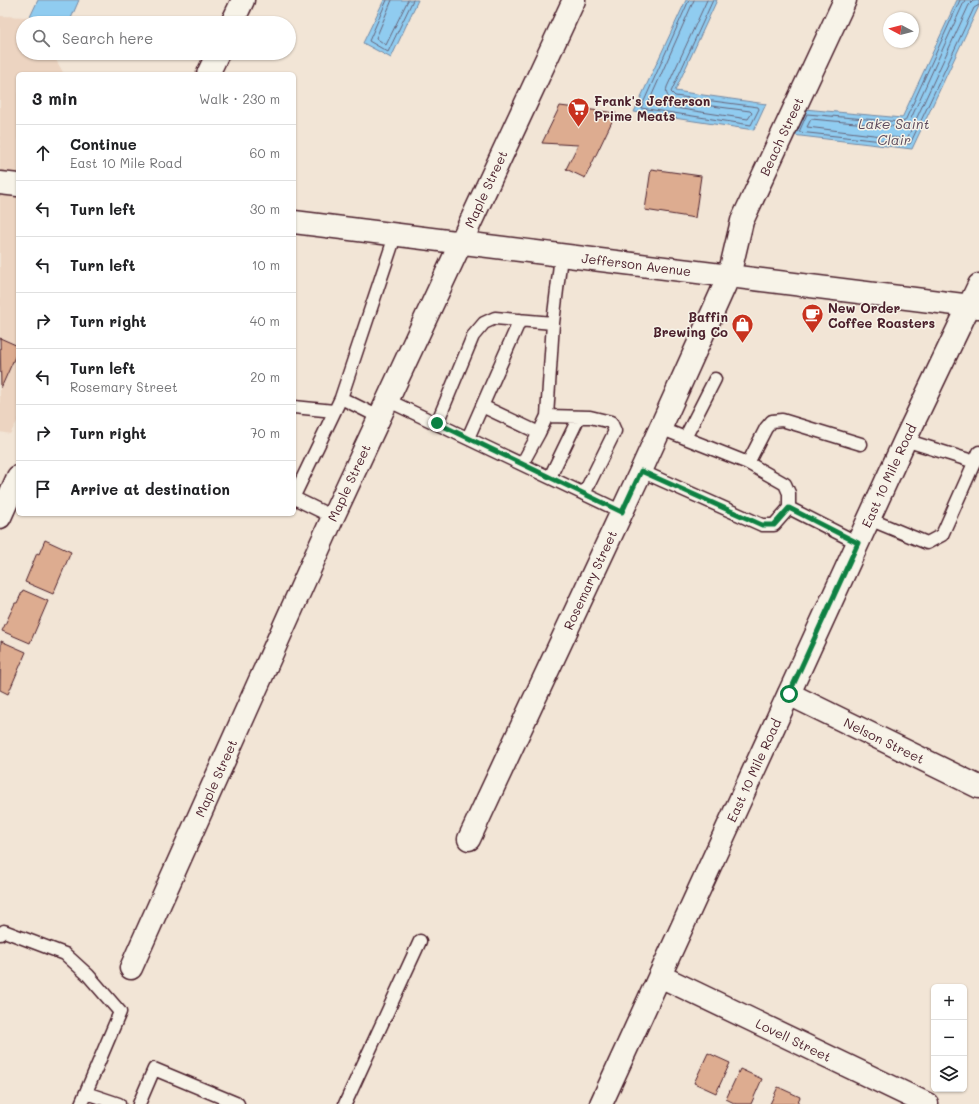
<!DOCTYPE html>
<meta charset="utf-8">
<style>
:root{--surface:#fff;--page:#f6f6f6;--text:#202124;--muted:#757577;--line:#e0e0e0}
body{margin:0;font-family:Mali,sans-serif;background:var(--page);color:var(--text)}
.controls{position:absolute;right:12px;bottom:12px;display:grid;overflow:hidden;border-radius:6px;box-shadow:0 1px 3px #0004}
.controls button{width:36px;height:36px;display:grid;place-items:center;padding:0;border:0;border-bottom:1px solid var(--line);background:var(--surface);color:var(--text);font:20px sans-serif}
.compass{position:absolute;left:883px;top:12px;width:36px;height:36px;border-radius:50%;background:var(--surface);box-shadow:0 1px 3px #0004;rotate:277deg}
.stop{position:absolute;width:12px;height:12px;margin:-9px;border:3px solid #0b8043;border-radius:50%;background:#fff}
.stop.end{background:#0b8043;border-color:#fff;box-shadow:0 1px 4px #0008}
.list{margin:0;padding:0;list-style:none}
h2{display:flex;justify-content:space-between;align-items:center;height:52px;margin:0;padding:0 16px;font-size:17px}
h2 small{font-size:13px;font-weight:400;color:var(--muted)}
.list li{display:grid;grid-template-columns:26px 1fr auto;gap:12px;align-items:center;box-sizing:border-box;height:56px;padding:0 16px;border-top:1px solid var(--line)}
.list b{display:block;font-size:15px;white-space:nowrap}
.list p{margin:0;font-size:13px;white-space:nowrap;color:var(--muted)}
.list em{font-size:13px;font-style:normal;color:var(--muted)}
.icon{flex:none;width:22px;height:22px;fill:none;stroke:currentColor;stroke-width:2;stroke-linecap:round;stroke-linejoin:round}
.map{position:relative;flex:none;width:979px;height:1104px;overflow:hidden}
.search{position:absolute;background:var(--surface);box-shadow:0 1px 3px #0004;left:16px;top:16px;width:280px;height:44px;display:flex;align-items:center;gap:10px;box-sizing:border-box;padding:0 14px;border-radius:22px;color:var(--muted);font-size:15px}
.panel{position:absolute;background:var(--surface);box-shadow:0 1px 3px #0004;left:16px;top:72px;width:280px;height:444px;border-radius:6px}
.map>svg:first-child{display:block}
.built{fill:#ecd4c1}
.water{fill:#90ccf0;stroke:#7487a1}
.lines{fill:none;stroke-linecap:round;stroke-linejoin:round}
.shore{stroke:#66647a;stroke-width:1}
.building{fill:#ddac90;stroke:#4a1f2b}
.lane-casing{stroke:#4a1f2b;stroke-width:15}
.street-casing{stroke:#4a1f2b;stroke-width:25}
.secondary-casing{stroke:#4a1f2b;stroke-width:25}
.lane{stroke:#f7f3e8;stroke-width:12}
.street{stroke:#f7f3e8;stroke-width:22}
.secondary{stroke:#f7f3e8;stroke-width:22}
.route{stroke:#0b8043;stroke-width:5}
.labels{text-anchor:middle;stroke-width:3;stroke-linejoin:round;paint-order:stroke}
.poi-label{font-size:13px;font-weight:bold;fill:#4a1f2b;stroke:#f7f3e8;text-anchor:start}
.street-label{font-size:13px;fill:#4a1f2b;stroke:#f7f3e8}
.water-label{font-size:14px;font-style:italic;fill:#5c4a5c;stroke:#f7f3e8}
</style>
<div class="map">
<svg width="979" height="1104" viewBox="0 0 979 1104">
<rect width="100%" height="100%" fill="#f2e5d6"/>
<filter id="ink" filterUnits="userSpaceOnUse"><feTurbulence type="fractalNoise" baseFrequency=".025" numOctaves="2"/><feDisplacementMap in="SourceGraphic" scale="8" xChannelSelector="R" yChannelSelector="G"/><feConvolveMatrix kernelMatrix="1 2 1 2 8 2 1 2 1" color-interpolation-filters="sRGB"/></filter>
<g filter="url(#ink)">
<!-- built -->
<path class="built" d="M0,16L30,17L34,23H23V53H52L64,74H18V420L10,434L0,432Z"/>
<!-- water -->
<path class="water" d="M38,0H79L69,23H43L30,17Z
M384,0H418L391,58L363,43Z
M686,0H717L675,91L766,104L754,130L634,112Z
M957,0H979V6L912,149L792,135L804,109L902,118Z"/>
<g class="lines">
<!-- shore -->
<path class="shore" d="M387,0L369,41L388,52L413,0
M392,0L376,38L386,45L408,0
M689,0L641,108L751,125L759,109L758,107L675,96L671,92L713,0
M694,0L648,104L748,119L752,113L750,111L674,101C668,98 665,94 667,87L707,0
M960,0L905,121L901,122L807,114L799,132L910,144L974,8L979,5
M965,0L908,125L901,127L811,119L807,127L907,139L969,5L973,1L979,0"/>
</g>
<!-- building -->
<path class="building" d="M560,106L616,113L585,178L566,169L578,145L542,143Z
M651,169L701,176L695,218L645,210Z
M0,338L18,346V350L1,388Z
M45,540L71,552L53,594L25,582L37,553L39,554Z
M23,590L48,601L30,643L2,631L15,603H17Z
M1,641L26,652L8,694L0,690Z
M708,1053L730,1063L716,1093L694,1083Z
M740,1069L762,1079L751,1104H736L726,1099Z
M778,1087L800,1097L797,1104H770Z"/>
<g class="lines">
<defs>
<path id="lane" d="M341,398L379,417
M387,400L622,512
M482,406L539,433L522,464
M294,407L334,411
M547,416L553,323
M437,423L473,336L484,323L495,318L553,323L561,256
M660,428L748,463L766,428L772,421L782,420L861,444
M539,433L547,416L590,417L611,422L615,431L584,494
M468,438L520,320
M685,438L715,379
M905,440L975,462
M641,471L762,525H774L789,508V493L785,484L748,463
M550,477L579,417
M294,496L341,398L395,236
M294,498L333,517
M789,508L858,543
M869,519L927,543L942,535L979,452
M0,934L4,931L65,954L88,975L120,1012L81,1104
M86,1093L119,1104
M139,1104L154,1069L238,1104
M345,1104L420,941"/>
<g id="street">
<path d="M232,23L243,0"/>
<path d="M208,74L218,53"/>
<path d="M969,306L979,285"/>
<path d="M0,517L18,477"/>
<path id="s1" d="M789,694L979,787"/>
<path id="s2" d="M469,839L641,471L729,276L742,221L845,0"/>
<path id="s3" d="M131,968L333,517L574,0"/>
<path id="s4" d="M660,976L927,1104"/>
</g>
<g id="secondary">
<path d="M0,183L18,185"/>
<path id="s5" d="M294,222L979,307"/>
<path id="s6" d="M601,1104L905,440L969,306"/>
</g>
</defs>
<!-- lane casing -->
<use href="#lane" class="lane-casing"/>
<!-- street casing -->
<use href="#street" class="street-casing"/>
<!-- secondary casing -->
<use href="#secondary" class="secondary-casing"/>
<!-- lane -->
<use href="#lane" class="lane"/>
<!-- street -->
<use href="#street" class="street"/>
<!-- secondary -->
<use href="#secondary" class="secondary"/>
</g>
</g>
<g class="lines" filter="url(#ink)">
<!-- route -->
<path class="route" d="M437,423L622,512L641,471L762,525H774L789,508L858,543L789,694"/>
</g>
<!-- icons -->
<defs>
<symbol id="supermarket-pin" viewBox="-11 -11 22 30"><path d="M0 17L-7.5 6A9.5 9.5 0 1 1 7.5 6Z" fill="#c8321e" stroke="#f7f3e8"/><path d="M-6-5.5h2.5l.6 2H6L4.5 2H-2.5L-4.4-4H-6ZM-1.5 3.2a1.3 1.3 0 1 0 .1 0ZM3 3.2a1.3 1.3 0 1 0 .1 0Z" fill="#fff"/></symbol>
<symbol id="cafe-pin" viewBox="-11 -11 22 30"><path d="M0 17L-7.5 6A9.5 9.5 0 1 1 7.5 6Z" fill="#c8321e" stroke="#f7f3e8"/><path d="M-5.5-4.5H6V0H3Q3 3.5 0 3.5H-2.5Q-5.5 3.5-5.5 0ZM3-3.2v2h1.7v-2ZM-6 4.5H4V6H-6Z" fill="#fff"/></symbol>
<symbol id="shop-pin" viewBox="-11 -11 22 30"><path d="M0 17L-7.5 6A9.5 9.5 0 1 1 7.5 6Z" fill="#c8321e" stroke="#f7f3e8"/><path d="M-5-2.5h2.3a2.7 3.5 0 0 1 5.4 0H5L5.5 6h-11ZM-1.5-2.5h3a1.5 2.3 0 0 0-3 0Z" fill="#fff"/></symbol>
</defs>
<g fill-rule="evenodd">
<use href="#supermarket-pin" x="566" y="96" width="25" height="34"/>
<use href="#cafe-pin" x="800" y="302" width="25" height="34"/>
<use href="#shop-pin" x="730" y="312" width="25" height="34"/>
</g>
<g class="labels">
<!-- poi labels -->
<g class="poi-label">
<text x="594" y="106">Frank's Jefferson<tspan x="594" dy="15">Prime Meats</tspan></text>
<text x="828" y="313">New Order<tspan x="828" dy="15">Coffee Roasters</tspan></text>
<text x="728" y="322" text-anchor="end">Baffin<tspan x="728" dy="15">Brewing Co</tspan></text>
</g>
<!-- street labels -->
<g class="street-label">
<text dy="5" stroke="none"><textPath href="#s2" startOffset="770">Beach Street</textPath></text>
<text dy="5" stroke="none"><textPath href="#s3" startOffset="856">Maple Street</textPath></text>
<text dy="5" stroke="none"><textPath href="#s5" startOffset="345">Jefferson Avenue</textPath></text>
<text dy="5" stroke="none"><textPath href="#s6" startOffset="691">East 10 Mile Road</textPath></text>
<text dy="5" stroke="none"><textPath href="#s3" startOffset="532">Maple Street</textPath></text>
<text dy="5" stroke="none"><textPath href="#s2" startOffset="286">Rosemary Street</textPath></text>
<text dy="5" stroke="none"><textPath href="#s1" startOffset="106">Nelson Street</textPath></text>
<text dy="5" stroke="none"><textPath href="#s6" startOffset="367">East 10 Mile Road</textPath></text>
<text dy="5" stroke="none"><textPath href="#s3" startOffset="208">Maple Street</textPath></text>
<text dy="5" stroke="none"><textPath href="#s4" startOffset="148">Lovell Street</textPath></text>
</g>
<!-- water labels -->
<g class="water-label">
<text x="894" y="129">Lake Saint<tspan x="894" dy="16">Clair</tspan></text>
</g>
</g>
</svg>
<div class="controls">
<button>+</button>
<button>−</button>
<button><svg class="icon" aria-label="layers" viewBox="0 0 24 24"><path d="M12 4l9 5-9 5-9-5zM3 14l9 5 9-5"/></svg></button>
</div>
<svg class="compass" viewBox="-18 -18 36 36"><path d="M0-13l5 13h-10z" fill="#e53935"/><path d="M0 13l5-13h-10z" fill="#757577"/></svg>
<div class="stop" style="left:789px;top:694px"></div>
<div class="stop end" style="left:437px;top:423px"></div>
<div class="search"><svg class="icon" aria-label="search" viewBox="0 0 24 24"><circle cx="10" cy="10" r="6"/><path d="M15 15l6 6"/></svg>Search here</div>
<section class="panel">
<h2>3 min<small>Walk · 230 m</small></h2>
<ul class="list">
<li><svg class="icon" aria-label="ahead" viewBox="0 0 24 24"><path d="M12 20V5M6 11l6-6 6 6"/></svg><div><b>Continue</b><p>East 10 Mile Road</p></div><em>60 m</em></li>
<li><svg class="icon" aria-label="left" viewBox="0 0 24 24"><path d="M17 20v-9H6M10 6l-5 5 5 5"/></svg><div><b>Turn left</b></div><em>30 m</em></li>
<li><svg class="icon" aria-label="left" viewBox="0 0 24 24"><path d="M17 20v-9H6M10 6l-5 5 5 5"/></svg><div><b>Turn left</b></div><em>10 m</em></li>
<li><svg class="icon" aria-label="right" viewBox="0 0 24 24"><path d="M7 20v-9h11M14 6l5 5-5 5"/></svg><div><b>Turn right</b></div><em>40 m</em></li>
<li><svg class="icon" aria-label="left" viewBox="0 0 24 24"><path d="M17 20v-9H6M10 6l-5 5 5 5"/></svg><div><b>Turn left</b><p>Rosemary Street</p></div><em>20 m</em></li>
<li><svg class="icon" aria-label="right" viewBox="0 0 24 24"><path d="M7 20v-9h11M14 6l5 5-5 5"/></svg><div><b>Turn right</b></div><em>70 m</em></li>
<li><svg class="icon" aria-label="arrive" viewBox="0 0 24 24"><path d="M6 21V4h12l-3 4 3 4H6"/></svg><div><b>Arrive at destination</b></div></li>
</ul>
</section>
</div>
